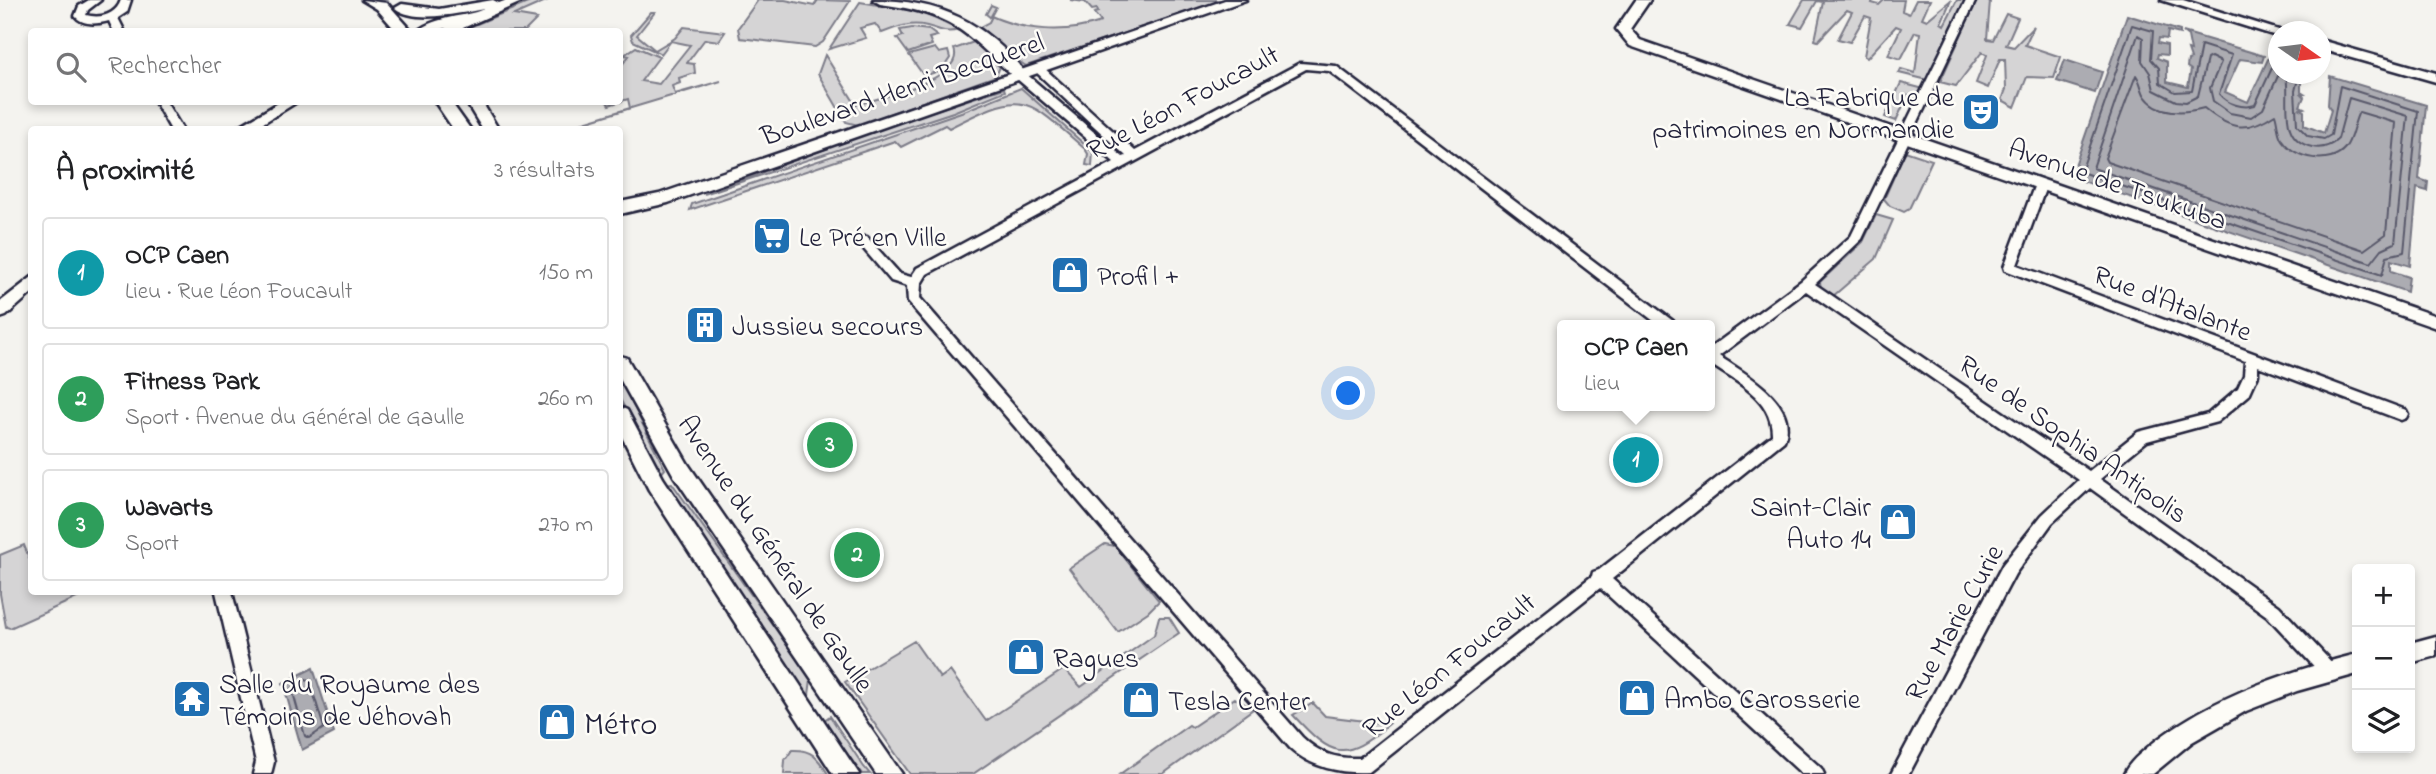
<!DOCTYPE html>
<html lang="fr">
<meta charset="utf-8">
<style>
:root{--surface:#fff;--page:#f2f2f2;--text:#202124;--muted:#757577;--line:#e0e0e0;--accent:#1f6fb2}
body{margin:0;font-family:"Indie Flower",sans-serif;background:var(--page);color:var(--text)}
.controls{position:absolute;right:21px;bottom:21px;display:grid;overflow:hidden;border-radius:7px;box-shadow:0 4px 10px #0003}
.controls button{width:63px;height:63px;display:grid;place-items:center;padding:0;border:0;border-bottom:2px solid var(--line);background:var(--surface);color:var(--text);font:35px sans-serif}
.compass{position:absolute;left:2268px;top:21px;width:63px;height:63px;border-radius:50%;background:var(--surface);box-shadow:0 4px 10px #0003;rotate:104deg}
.you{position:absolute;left:1349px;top:394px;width:24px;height:24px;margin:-18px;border:5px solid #fff;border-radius:50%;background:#1a73e8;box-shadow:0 0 0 10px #1a73e833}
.badge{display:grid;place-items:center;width:46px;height:46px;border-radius:50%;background:var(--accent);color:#fff;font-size:23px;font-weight:700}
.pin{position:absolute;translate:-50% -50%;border:4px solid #fff;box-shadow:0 2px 7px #0006}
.popup{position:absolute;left:1557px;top:320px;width:158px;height:91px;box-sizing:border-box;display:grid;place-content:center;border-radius:7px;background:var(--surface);filter:drop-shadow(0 2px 5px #0005);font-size:23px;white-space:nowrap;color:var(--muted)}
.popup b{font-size:26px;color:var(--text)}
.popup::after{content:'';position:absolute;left:50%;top:100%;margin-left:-14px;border:14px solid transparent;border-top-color:var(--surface)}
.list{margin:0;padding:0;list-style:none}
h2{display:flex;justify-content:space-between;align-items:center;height:91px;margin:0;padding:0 28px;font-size:30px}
h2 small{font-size:23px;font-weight:400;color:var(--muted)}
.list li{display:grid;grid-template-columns:46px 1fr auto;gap:21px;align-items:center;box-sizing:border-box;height:112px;margin:0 14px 14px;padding:0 14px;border:2px solid var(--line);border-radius:7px}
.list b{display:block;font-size:26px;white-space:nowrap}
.list p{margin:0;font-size:23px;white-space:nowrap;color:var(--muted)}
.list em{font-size:23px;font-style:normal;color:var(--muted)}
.icon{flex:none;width:38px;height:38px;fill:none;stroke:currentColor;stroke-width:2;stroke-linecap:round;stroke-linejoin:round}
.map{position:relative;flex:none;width:2436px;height:774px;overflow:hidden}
.search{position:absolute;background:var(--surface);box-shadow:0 4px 10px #0003;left:28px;top:28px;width:595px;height:77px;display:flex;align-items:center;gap:18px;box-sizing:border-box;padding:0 24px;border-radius:7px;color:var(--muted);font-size:26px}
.panel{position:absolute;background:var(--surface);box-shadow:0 4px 10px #0003;left:28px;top:126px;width:595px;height:469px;border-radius:7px}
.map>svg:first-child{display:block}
.green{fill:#d5d4d5;stroke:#7c7b88;stroke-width:2}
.water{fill:#acacb2;stroke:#757582;stroke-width:2}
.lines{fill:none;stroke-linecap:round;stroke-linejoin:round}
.shore{stroke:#59596b;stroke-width:2}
.minor-casing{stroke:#22223b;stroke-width:5}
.tertiary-casing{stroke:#22223b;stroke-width:5}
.secondary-casing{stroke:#22223b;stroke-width:5}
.minor{fill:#fdfcf7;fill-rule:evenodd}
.tertiary{fill:#fdfcf7;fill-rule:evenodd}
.secondary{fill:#fdfcf7;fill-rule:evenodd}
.labels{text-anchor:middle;stroke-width:5;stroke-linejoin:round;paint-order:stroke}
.street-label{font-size:28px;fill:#22223b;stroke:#fdfcf7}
.poi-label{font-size:28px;fill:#22223b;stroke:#fdfcf7;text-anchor:start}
.near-poi-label{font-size:33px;fill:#22223b;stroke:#fdfcf7;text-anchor:start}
</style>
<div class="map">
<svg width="2436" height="774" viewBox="0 0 2436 774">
<rect width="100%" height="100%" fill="#f4f3ef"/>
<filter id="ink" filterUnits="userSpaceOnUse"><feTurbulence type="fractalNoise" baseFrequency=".0143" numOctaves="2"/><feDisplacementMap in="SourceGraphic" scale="14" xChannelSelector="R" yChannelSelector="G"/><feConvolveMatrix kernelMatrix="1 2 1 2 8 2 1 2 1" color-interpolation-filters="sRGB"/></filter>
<g filter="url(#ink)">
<!-- green -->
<path class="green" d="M535,0H548L514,15L537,19L525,31H460Z
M758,0H785L814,6L818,0L850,1L823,42L815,47L740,38L738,28Z
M1070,0H1223L1026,66L1011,56L1017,53L1007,51L980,27L989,22L991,18L986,14L991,5L996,7L991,16C1025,31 1065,34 1101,22L1094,13L1098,12L1097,9L1092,10L1085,2Z
M1804,0H1873L1872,3L1879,5L1884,0H1904L1902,11L1909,14L1916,0H1930L1922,18L1927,20L1951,0L1941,23L1944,25L1957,0H1966L1928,80L1899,73L1901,69L1915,73L1920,33L1915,32L1901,59L1888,55L1901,28L1896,26L1867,58L1864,56L1871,18L1865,16L1850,42L1838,39L1852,12L1847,10L1818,41L1815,40L1823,2L1817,1L1802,27L1790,24Z
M1977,0L1990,1L1987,39L1993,40L2006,14L2018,18L2006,45L2014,47L2034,26L2025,45L2061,57L2054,78L2027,77L2015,107L2002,100L2006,89L2005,59H2000L1988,88L1976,83L1987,55L1982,52L1956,86L1940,82Z
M860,2L921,12L959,30C944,34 940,29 927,26C911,22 897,27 882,33L875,24L860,28L866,38L829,49Z
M651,12H655L637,35L655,50L675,38L684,27L725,32L719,41L705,39L687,63L694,64L695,73L679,78L680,83L672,86L675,94L721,81L561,129L630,108L628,99L609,105L607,102H620V67L629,56L624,55L636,47L659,57L641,81L659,84L690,45L671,41L661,54L633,41L631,35Z
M912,28L929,30L937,36L929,38L932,45L908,53L897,38L903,36L900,30Z
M974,42L991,58L989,63L995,62L1000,67L996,76L858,125L846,122L818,74L825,55L856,105C878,98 966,79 954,49Z
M935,48L939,53L948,51L950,58L942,70L924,76L909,55Z
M1901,83L1924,89L1920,99L1908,95L1896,121L1885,117Z
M1004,88L1005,91L953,112L704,194L890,125Z
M1021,88L1093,152L1092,166L1086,165L1088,154L1085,149C1024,96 1025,89 949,128L945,125L901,147L895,141L690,210L692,204L964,111Z
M1905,151L1932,160L1909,209L1904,212L1890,206L1884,199Z
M1876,215L1893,220L1876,259L1832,297L1821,289L1820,282L1863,242Z
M620,379L665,469L660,475L620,399Z
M672,483L811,679L809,695L804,694L665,484Z
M1105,544L1115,546L1159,601L1148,612L1118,632L1069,568Z
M24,545L31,563L32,592H90L10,628L6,627L0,594V555Z
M1159,617H1169L1179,633L973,774H910L845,682L914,641L940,678L950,671L986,721L1064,669L1081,687L1154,635Z
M1235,698L1253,709L1163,774H1120L1189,725L1192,727Z
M1313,703L1325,716L1389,724C1344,763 1332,757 1293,715Z
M830,716L864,767L870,774H862L823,721Z
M792,750C812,749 818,758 828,774H784L785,760Z"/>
<!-- water -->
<path class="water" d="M2127,15L2180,31V34L2168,31L2167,39L2159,38L2158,43L2167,45V55L2158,54L2157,58L2167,62V82L2188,87L2191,70L2187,67L2188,60L2191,59L2188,50L2191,51L2188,36L2183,32L2264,56L2262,62L2240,59L2225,92L2248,102L2269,57L2278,60V74H2306L2304,81L2301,80V92L2304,94H2301L2304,97L2300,106L2304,108L2300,109L2304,111V125L2324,133L2331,110L2328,105L2330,76L2426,105L2419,179L2428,182L2427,191L2417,188L2410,266L2391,260V271L2409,277L2407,292L2071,177Z
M2065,60L2102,72L2095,93L2057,81Z
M313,668L334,733L302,750L283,683Z"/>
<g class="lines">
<!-- shore -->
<path class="shore" d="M2138,35L2143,38L2142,61L2150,73L2154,90L2176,101L2186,102L2198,96L2207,59L2211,57L2221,62L2210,88L2213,101L2230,113L2251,117L2263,109L2278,76L2286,75C2291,101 2277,139 2312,147C2322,149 2331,146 2338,139L2349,98L2408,116L2395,243L2382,249L2371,263L2093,168Z
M2278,67L2272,68L2255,105C2243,109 2227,104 2219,94L2232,55L2201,45L2192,91L2175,92L2160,83L2159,68L2151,59L2153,31L2132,25L2081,172L2382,275L2387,256L2404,252L2418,111L2340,86L2331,135L2324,139L2308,136L2297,125L2295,91L2299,74
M2136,75C2141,82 2141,90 2145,96C2158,115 2185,113 2204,108C2230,130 2247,133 2275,114C2278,122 2277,133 2282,140C2295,159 2330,166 2345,148C2353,138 2353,123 2359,112L2396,123L2386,234L2364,250L2107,162L2105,158Z
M306,680L310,682L324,728L309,738L305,736L292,689Z"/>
<defs>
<path id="minor" d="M89,0H101L88,10L86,15C100,19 116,15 121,0H131L127,12L118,18L125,32H114L109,21C97,24 83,26 75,16L79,6Z
M1966,0H1976L1862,239L1815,284L2089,471L2138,432L2208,414L2238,388L2244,375L2245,361L2005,270L2004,267L2035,184L2041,180L2047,184L2017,265L2406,410L2408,414L2406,418L2401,420L2258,366V375L2249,395L2217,422L2147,441L2100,479L2279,606L2335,666L2337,671L2335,676L2329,678L2323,676L2267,616L2090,488L2052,523L2015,574L1909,774H1891L2003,564L2042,515L2079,480L1806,291L1719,356C1744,373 1800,403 1784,441L1612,579L1821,768L1824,774H1802L1600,588L1369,772C1341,774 1310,767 1290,748L908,302L907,286L891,281L856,240L857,237H867L900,274L911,277L917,268L1114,162L1016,78V72H1024L1123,157L1126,156L1035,71V67H1043L1135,151L1300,63L1336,66L1673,321L1675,325H1659L1329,71L1306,69L927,274L921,284L920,298L1302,737C1320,754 1335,759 1360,758L1592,576L1593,572L1599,570L1772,435C1773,398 1736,382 1710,364V348L1801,281L1851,236Z
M155,102H166L183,130H171Z
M216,592H232L274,762L271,774H253L256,762Z"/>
<path id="tertiary" d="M493,0L499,3L507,0H526L454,32L444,28L437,32H416C437,15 463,18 484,9C461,13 415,24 395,8L402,4L439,9Z
M873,0C940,0 986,22 1027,75L1025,78H1015C963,31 955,14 880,4Z
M1636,0H1650L1630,29L1640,40L2436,316V328L1630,46L1616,29Z
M2161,0H2183L2285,32H2278V36L2273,35Z
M2320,40L2436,73V82L2320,49Z
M280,102H297L252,130H233Z
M32,277V293L6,316L0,318V302Z"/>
<path id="secondary" d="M362,0L387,3L413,32H397L377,9Z
M1225,0H1246L668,203L620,214V202L659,194Z
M435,102H451L471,130H454Z
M466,102H482L499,130H483Z
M620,356L627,358L688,464L902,774H876L674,476L620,379Z
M620,407L627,410L663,478L859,774H833L649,490L620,433Z
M2436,636V656L2410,663V643Z
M2357,654V674L2297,691L2246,711L2192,742L2153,774H2124C2130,760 2146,749 2158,739C2217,695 2286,672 2357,654Z"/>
</defs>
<!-- minor casing -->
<use href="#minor" class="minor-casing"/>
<!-- tertiary casing -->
<use href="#tertiary" class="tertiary-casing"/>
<!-- secondary casing -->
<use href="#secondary" class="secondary-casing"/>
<!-- minor -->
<use href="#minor" class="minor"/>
<!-- tertiary -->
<use href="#tertiary" class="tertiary"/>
<!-- secondary -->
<use href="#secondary" class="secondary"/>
</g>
</g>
<!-- icons -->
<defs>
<symbol id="theatre-square" viewBox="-11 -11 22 22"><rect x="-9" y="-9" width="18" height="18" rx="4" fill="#1f6fb2" stroke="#fdfcf7"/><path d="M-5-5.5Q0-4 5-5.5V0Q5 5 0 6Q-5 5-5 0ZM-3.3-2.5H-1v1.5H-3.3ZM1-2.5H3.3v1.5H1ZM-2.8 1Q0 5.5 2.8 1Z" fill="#fff"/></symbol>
<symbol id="supermarket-square" viewBox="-11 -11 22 22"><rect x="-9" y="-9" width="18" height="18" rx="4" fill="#1f6fb2" stroke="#fdfcf7"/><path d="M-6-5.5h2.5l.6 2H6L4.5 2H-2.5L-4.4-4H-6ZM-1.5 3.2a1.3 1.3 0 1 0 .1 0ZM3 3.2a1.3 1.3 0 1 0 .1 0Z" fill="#fff"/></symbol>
<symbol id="shop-square" viewBox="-11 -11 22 22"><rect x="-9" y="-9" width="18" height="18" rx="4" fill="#1f6fb2" stroke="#fdfcf7"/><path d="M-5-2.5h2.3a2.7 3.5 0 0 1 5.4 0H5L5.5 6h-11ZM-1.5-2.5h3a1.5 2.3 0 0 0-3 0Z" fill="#fff"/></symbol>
<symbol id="building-square" viewBox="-11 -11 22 22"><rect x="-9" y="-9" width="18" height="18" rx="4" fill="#1f6fb2" stroke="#fdfcf7"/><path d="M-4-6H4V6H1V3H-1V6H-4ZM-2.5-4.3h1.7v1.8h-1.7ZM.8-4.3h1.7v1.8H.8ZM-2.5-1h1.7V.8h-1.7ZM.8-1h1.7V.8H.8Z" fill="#fff"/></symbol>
<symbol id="temple-square" viewBox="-11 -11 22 22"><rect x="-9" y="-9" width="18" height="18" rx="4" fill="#1f6fb2" stroke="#fdfcf7"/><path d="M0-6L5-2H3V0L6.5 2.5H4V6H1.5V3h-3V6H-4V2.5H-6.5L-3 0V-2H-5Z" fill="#fff"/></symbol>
</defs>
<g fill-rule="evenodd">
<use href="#theatre-square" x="1959" y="90" width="44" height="44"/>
<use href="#supermarket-square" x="750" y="214" width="44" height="44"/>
<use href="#shop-square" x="1048" y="253" width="44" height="44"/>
<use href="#building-square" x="683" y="303" width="44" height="44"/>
<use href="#shop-square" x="1876" y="500" width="44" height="44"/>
<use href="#shop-square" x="1004" y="635" width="44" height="44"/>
<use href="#shop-square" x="1615" y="676" width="44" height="44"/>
<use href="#temple-square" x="170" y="677" width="44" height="44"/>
<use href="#shop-square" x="1119" y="678" width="44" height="44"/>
<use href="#shop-square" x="535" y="700" width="44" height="44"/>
</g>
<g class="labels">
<!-- street labels -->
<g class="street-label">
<text transform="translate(902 88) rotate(-19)" y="10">Boulevard Henri Becquerel</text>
<text transform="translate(1182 101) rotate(-28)" y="10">Rue Léon Foucault</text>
<text transform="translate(2118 183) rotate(19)" y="10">Avenue de Tsukuba</text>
<text transform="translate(2173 302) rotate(21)" y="10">Rue d'Atalante</text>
<text transform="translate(2074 438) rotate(35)" y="10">Rue de Sophia Antipolis</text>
<text transform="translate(777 553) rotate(56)" y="10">Avenue du Général de Gaulle</text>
<text transform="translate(1953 622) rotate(-61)" y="10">Rue Marie Curie</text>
<text transform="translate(1448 664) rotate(-39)" y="10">Rue Léon Foucault</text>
</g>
<!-- poi labels -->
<g class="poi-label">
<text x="1954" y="106" text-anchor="end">La Fabrique de<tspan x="1954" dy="32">patrimoines en Normandie</tspan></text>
<text x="799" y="246">Le Pré en Ville</text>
<text x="1097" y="285">Profil +</text>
<text x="732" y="335">Jussieu secours</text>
<text x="1871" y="516" text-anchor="end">Saint-Clair<tspan x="1871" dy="32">Auto 14</tspan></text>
<text x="1053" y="667">Ragues</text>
<text x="219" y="693">Salle du Royaume des<tspan x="219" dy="32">Témoins de Jéhovah</tspan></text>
<text x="1664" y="708">Ambo Carosserie</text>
<text x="1168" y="710">Tesla Center</text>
</g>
<!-- near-poi labels -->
<g class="near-poi-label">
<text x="584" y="734">Métro</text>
</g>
</g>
</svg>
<div class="controls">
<button>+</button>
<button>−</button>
<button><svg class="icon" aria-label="layers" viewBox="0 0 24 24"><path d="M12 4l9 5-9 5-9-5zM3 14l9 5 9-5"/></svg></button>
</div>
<svg class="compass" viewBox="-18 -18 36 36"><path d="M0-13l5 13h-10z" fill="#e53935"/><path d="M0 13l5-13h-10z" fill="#757577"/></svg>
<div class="you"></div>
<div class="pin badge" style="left:1636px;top:460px;background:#0f9aa8">1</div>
<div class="popup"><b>OCP Caen</b>Lieu</div>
<div class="pin badge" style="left:857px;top:555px;background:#2e9e5b">2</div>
<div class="pin badge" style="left:830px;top:445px;background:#2e9e5b">3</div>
<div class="search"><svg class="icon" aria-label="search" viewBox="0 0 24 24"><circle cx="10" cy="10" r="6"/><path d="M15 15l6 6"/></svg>Rechercher</div>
<section class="panel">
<h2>À proximité<small>3 résultats</small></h2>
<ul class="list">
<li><span class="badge" style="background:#0f9aa8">1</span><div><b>OCP Caen</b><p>Lieu · Rue Léon Foucault</p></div><em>150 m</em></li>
<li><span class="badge" style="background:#2e9e5b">2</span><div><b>Fitness Park</b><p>Sport · Avenue du Général de Gaulle</p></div><em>260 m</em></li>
<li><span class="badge" style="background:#2e9e5b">3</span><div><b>Wavarts</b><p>Sport</p></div><em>270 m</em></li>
</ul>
</section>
</div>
